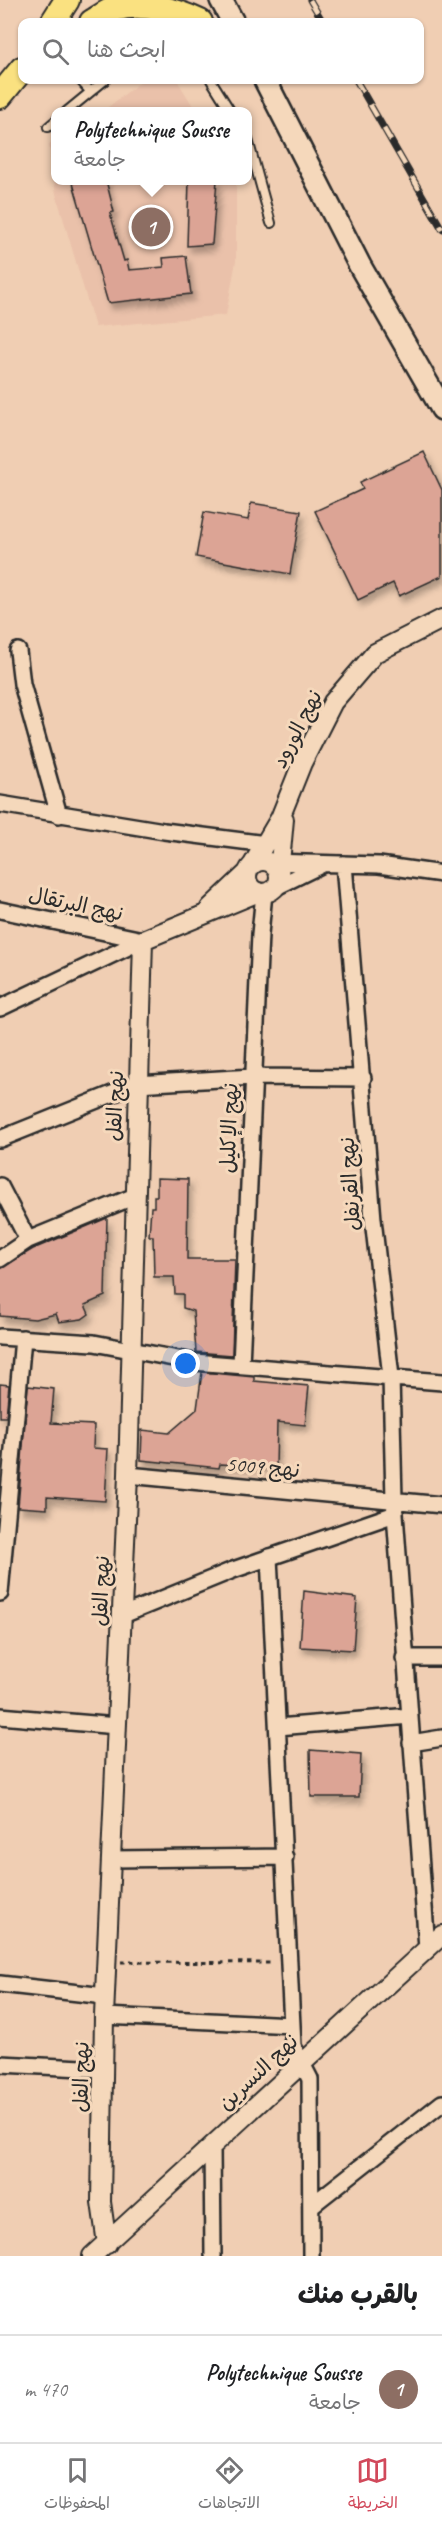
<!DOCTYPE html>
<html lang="ar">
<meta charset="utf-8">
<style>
:root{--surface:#fff;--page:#f6f6f6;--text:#202124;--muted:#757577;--line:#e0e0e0;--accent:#d1495b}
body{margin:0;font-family:Caveat,"Playpen Sans Arabic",sans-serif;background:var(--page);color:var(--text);direction:rtl}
.you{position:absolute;left:186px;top:1364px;width:21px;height:21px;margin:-15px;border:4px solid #fff;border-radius:50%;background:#1a73e8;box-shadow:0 0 0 9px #1a73e833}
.badge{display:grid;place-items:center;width:39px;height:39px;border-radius:50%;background:var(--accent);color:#fff;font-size:20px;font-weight:700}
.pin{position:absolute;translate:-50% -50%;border:3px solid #fff;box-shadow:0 2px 6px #0006}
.popup{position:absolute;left:51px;top:107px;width:201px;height:78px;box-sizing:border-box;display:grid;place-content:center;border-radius:12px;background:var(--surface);filter:drop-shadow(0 2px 4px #0005);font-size:20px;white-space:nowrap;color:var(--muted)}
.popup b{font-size:22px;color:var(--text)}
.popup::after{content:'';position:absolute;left:50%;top:100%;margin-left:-12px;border:12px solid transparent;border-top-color:var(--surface)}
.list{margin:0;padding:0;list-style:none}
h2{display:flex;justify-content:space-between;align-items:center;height:78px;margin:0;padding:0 24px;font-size:26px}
h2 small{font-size:20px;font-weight:400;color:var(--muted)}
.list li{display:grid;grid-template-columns:39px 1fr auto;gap:18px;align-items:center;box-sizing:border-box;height:108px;padding:0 24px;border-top:2px solid var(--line)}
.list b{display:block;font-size:22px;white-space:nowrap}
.list p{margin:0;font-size:20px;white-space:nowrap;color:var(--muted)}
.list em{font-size:20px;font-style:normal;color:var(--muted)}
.icon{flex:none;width:33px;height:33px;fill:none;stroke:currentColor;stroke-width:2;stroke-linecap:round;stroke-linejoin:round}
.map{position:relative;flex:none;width:442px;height:2256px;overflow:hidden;direction:ltr}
.search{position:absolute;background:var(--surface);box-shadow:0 2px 4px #0004;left:18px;right:18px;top:18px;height:66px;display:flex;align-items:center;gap:15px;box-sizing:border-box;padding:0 21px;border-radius:12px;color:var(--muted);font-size:22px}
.sheet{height:186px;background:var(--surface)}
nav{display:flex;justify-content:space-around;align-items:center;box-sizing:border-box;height:84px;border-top:2px solid var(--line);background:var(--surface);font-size:16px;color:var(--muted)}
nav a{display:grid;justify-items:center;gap:3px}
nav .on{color:var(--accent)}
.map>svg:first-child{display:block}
.built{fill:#eac1aa}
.building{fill:#dca495;stroke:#2b2b2b;stroke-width:1.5;filter:url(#shadow)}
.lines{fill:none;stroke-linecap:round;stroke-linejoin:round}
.service-casing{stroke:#2b2b2b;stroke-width:12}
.minor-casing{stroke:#2b2b2b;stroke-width:20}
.tertiary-casing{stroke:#2b2b2b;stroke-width:22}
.secondary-casing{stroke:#2b2b2b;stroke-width:26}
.trunk-casing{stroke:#2b2b2b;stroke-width:28}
.path{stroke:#2b2b2b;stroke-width:3;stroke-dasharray:4.5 4.5;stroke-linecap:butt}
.service{stroke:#f5d8bb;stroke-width:8}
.minor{stroke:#f5d8bb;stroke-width:15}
.tertiary{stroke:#f5d8bb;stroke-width:18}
.secondary{stroke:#f5d8bb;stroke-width:21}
.trunk{stroke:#fae180;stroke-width:24}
.rail-casing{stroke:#2b2b2b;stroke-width:7}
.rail{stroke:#f5d8bb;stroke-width:4.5;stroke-dasharray:14;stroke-linecap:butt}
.labels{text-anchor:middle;stroke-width:6;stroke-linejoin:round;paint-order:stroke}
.street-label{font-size:21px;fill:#2b2b2b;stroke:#f5d8bb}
</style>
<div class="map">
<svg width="442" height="2256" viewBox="0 0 442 2256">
<defs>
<filter id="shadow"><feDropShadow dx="3.5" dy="6" stdDeviation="3" flood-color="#0004"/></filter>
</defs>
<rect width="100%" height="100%" fill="#f0ceb3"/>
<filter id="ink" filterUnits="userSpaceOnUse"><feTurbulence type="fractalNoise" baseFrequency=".0167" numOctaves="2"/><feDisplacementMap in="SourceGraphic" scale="12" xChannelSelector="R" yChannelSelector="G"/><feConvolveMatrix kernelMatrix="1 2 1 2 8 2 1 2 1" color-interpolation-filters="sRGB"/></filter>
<g filter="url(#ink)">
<!-- built -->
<path class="built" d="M143,80H177L196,111H103Z
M55,140V180L236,181V261L226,315L95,327L56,194L49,145Z"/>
<!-- building -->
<path class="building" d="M72,180H106L114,212L110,213L124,261L127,260L129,270L164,267L163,258L186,256L191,294L108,303Z
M189,180H217L212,244L187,246Z
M424,452L442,490V576L399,596L393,583L358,600L315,511L363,489L360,482Z
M251,503L301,511L290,574L196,557L204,512L248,520Z
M157,1178L188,1179L187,1259H235L232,1355L196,1352L193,1311L183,1308V1294H175L174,1277H154L153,1236H149L151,1207H154V1196H157Z
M107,1218L105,1296L85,1305L89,1314L82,1319L59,1322L56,1314L35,1319L0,1316V1269L33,1249Z
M202,1372L254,1377V1381L309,1386L305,1425L277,1422L276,1467L220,1464L219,1468L141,1460L142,1430L169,1433L197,1409Z
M0,1384L9,1385L6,1417H0Z
M28,1386L54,1389L51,1423L94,1425L93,1448L108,1449L105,1501L47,1497V1509L18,1507Z
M304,1591L357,1598L353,1650L300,1647Z
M310,1750L361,1754L359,1797H311Z"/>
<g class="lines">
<defs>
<path id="service" d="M80,80L90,91
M211,80L231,112
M66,112L105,80
M48,127L55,121
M247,136L271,223"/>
<path id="minor" d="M18,651L22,684L59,815
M0,804L164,831L266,844
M269,862L379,865L442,874
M344,864L373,1219L391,1377L394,1500L427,1948
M274,888L321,865
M0,910L143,940
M0,1008L143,940
M0,1139L137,1084L253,1077L363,1078
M0,1186L28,1240
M0,1259L28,1240L135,1196
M0,1337L94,1343L194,1362L442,1382
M241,1365L260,934L264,893
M128,1475L442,1505
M269,1557L293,2046L310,2079L311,2256
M0,1593L23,1338
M123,1615L233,1570L395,1514
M404,1658H442
M0,1716L117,1726
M278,1727L410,1716
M411,1743L442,1738
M112,1859L285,1857
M0,1984L105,1996
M104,2016L292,2025
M0,2064L104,2069
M212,2146L213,2256
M311,2206L442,2103"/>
<path id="tertiary" d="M247 877a16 16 0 1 1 32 0a16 16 0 1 1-32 0Z
M253,864L280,818L302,763L333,702L375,653L442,619
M279,874L284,819
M210,908L248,872
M107,2244L101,2202L104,2016L128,1475L143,940L259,892
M92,2256L442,1935"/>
<path id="secondary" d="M221,0L233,22
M265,80L360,266L442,409"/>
<path id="trunk" d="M53,22L67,0
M92,22C99,18 109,10 117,8C143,1 177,11 200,22
M0,96L22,69"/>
</defs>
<!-- service casing -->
<use href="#service" class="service-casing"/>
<!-- minor casing -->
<use href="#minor" class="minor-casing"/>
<!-- tertiary casing -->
<use href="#tertiary" class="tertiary-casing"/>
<!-- secondary casing -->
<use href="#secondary" class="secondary-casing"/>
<!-- trunk casing -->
<use href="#trunk" class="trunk-casing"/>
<!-- path -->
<path class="path" d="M121,1962L273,1963"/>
<!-- service -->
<use href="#service" class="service"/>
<!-- minor -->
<use href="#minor" class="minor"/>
<!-- tertiary -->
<use href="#tertiary" class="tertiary"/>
<!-- secondary -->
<use href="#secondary" class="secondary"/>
<!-- trunk -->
<use href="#trunk" class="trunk"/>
<defs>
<path id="rail" d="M310,0L323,22
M356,80L442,229"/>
</defs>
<!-- rail casing -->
<use href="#rail" class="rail-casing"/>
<!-- rail -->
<use href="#rail" class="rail"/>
</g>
</g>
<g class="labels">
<!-- street labels -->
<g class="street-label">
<text transform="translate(297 729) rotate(-63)" y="7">نهج الورود</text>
<text transform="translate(76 904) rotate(12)" y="7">نهج البرتقال</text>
<text transform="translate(115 1106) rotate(-88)" y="7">نهج الفل</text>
<text transform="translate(229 1128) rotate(-88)" y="7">نهج الإكليل</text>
<text transform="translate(350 1184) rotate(-94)" y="7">نهج القرنفل</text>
<text transform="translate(263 1467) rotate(5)" y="7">نهج 5009</text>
<text transform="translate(101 1591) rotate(-88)" y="7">نهج الفل</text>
<text transform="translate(258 2072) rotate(-43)" y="7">نهج النسرين</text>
<text transform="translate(81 2077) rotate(-89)" y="7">نهج الفل</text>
</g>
</g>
</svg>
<div class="you"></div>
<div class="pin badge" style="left:151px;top:227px;background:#8d6e63">1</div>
<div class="popup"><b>Polytechnique Sousse</b>جامعة</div>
<div class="search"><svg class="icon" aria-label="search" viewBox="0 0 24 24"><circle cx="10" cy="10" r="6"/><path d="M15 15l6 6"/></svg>ابحث هنا</div>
</div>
<section class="sheet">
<h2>بالقرب منك<small></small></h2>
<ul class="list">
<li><span class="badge" style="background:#8d6e63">1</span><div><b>Polytechnique Sousse</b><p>جامعة</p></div><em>470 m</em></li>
</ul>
</section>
<nav>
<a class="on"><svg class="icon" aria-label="map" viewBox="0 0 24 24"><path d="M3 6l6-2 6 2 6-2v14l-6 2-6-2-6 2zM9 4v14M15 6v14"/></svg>الخريطة</a>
<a><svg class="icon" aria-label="directions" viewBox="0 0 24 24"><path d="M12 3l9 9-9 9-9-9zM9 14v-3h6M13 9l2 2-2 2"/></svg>الاتجاهات</a>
<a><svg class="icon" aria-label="saved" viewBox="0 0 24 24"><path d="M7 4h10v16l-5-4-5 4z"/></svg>المحفوظات</a>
</nav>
